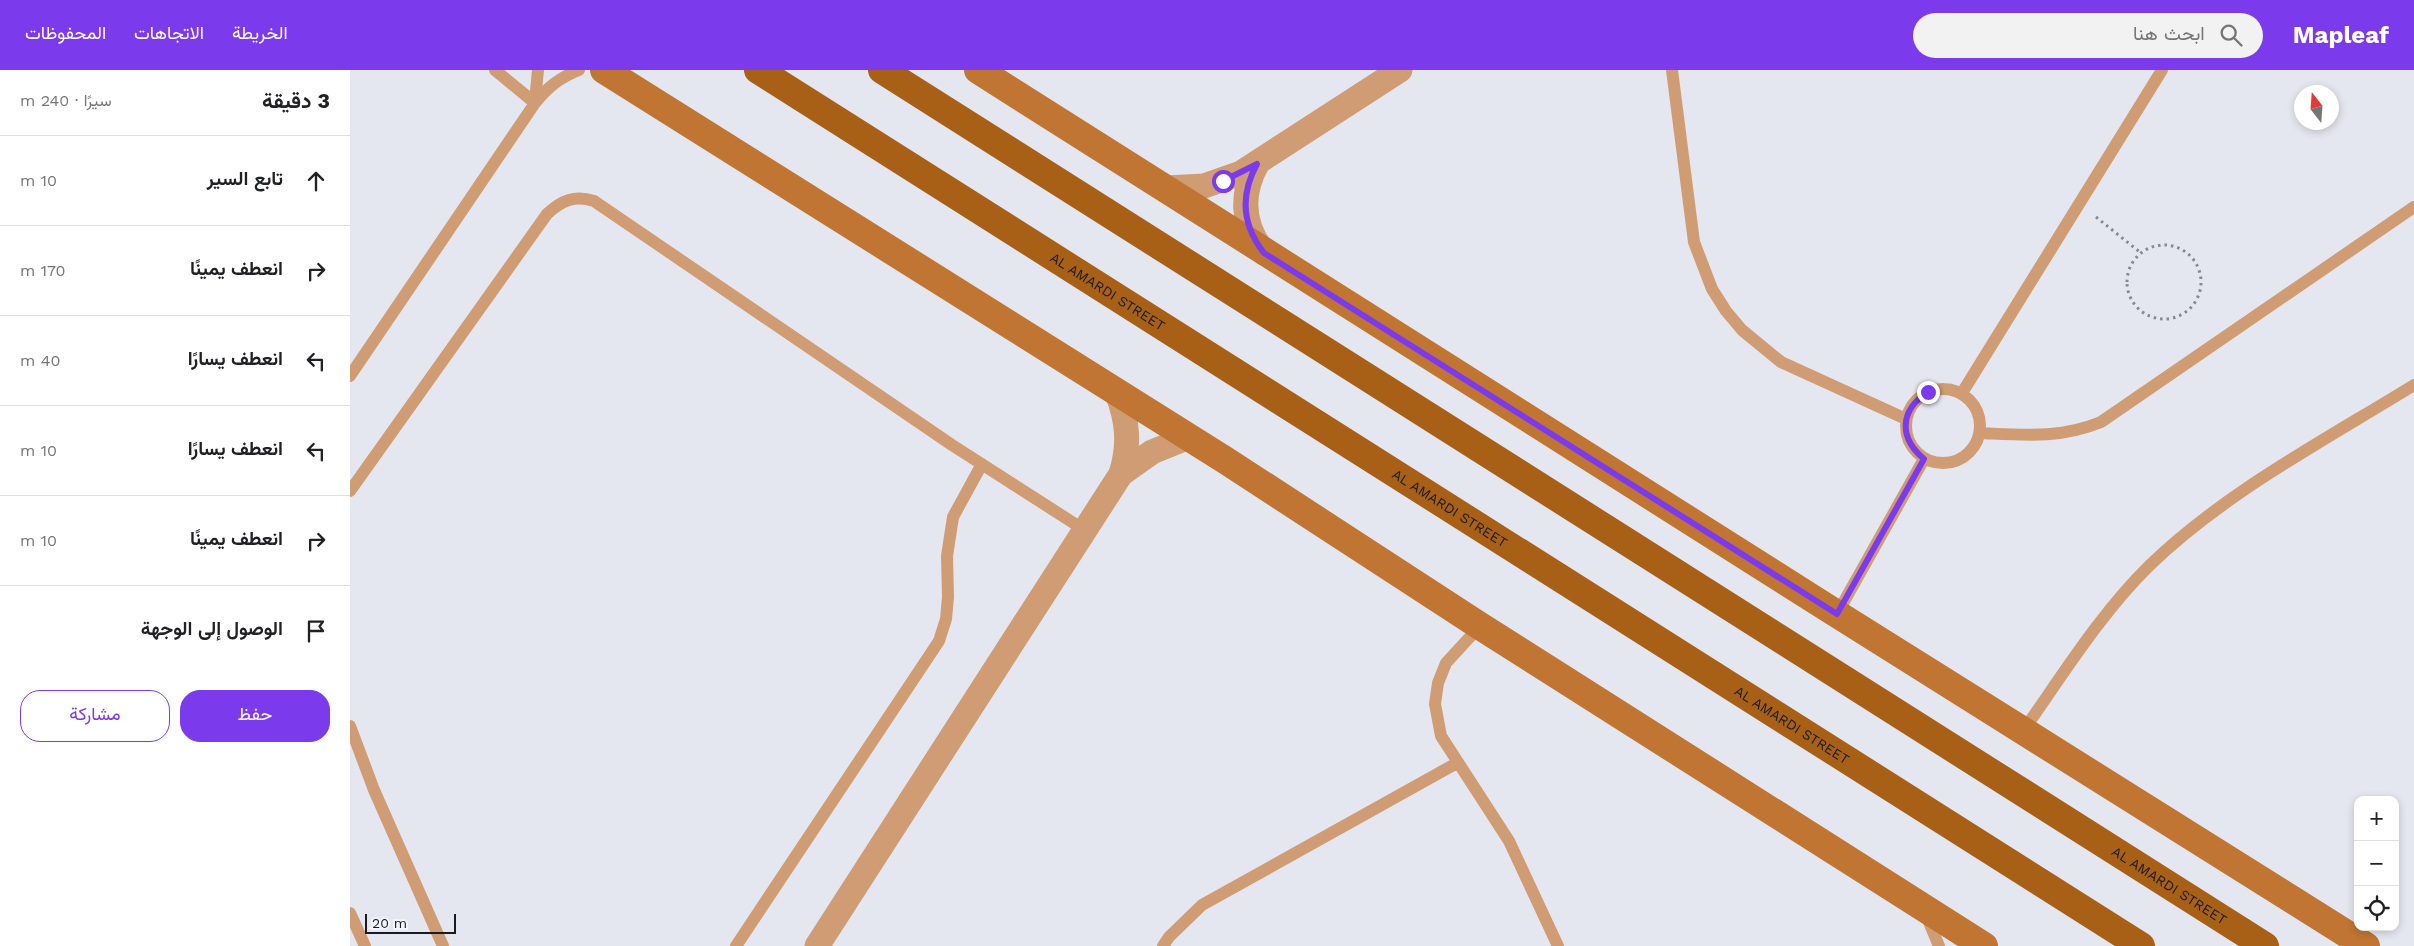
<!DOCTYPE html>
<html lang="ar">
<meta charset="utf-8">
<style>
:root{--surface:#fff;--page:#f2f2f2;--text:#202124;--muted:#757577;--line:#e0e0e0;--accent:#7c3aed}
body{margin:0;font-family:"Work Sans",Vazirmatn,sans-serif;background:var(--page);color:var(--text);direction:rtl}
.controls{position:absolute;right:15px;bottom:15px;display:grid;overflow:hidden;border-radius:10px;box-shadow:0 2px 8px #0003}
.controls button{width:45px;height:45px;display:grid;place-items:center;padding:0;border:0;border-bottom:1px solid var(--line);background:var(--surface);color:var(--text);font:25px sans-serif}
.compass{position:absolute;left:1944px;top:15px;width:45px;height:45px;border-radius:50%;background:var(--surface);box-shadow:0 2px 8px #0003;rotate:343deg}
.scale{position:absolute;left:15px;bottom:12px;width:91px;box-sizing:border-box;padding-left:5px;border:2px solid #1a1b1e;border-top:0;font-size:14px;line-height:18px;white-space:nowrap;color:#1a1b1e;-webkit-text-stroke:4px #f2f4fe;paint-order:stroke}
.stop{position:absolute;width:15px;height:15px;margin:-11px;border:4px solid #7c3aed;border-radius:50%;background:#fff}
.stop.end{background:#7c3aed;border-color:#fff;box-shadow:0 1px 5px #0008}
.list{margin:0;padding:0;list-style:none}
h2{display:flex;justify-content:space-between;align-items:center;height:65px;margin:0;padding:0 20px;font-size:21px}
h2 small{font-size:16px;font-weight:400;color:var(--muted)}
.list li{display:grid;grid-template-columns:32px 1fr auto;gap:15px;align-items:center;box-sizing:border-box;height:90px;padding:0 20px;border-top:1px solid var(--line)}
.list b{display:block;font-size:19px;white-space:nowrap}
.list em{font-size:16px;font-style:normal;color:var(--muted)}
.actions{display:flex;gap:10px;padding:15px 20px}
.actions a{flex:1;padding:11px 0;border:1px solid var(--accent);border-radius:20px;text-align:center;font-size:18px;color:var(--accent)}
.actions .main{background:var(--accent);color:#fff}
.icon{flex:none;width:28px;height:28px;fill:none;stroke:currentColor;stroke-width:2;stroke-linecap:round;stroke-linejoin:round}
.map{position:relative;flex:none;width:2064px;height:876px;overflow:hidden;direction:ltr}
header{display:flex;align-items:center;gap:30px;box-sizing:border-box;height:70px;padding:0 25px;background:var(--accent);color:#fff}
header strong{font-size:24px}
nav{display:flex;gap:28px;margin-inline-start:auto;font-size:18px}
.search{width:350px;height:45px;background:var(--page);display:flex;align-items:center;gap:12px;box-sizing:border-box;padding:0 18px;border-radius:28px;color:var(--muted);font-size:19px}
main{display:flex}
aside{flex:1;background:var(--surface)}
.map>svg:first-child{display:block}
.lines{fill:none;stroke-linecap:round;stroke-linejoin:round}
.path{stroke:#88898f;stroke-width:3;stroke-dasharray:2.5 4;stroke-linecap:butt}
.lane{stroke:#d09c74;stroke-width:12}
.street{stroke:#d09c74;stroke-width:25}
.secondary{stroke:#c07532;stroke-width:28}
.primary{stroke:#a85f16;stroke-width:28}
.route{stroke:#7c3aed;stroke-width:6}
.labels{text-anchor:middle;stroke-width:4.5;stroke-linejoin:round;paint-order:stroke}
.street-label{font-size:14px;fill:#1a1b1e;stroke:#f2f4fe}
</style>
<header>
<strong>Mapleaf</strong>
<div class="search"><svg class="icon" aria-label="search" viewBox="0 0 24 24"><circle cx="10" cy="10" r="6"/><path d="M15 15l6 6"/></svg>ابحث هنا</div>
<nav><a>الخريطة</a><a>الاتجاهات</a><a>المحفوظات</a></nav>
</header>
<main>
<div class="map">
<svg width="2064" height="876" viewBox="0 0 2064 876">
<rect width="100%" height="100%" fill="#e5e7f0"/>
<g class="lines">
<!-- path -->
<path class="path" d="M1746,147L1791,183
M1777 212a37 37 0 1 1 74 0a37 37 0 1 1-74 0Z"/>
<!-- lane -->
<path class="lane" d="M145,0L185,33
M1322,0L1344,172L1362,219L1376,241L1392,260L1431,292L1556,349
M185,31L188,0
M0,306L185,33C198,17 209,8 229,0
M1556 356a37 37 0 1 1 74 0a37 37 0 1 1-74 0Z
M1612,323L1812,0
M1630,363C1673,365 1710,369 1751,352L2064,137
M0,421L197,144C212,130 225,125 244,131L602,375L736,461
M1487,544L1574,389
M1130,556L1096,593L1088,613L1085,634L1091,666L1159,771L1208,876
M0,656L24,720L93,876
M1673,661C1712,606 1751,543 1799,496C1874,423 1975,370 2064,315
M0,843L15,876
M1576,845L1589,876
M386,876L589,571L596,549L598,527L597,486L603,447L632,394
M813,876L819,867L852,835L1107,693"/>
<!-- street -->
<path class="street" d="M907,94C890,125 892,155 914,183
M816,118L854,116L891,103L1050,0
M771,404L802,382L839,367
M467,876L771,404C780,375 778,351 767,323"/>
<!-- secondary -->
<path class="secondary" d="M254,0L875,390L1130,556L1634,876
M628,0L1487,544L2016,876"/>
<!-- primary -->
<g class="primary">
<path id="s1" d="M408,0L1791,876"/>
<path id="s2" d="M532,0L1915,876"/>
</g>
</g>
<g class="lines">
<!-- route -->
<path class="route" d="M873,111L907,94C890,125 892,155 914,183L1487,544L1574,389C1548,367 1550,340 1578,322"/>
</g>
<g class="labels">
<!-- street labels -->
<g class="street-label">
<text dy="5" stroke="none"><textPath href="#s1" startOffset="414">AL AMARDI STREET</textPath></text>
<text dy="5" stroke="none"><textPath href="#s1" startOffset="819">AL AMARDI STREET</textPath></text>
<text dy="5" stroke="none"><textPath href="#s1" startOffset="1224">AL AMARDI STREET</textPath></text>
<text dy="5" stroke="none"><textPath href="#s2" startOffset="1524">AL AMARDI STREET</textPath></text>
</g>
</g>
</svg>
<div class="controls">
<button>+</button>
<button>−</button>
<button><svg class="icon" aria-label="locate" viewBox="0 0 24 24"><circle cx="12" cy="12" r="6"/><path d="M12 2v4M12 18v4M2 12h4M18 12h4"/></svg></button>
</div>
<svg class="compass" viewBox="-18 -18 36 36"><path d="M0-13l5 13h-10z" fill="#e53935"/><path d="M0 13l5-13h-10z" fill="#757577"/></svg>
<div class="scale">20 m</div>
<div class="stop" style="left:873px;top:111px"></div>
<div class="stop end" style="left:1578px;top:322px"></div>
</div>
<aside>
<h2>3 دقيقة<small>سيرًا · 240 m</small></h2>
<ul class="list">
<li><svg class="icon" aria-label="ahead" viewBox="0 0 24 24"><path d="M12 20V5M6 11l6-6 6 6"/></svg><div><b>تابع السير</b></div><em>10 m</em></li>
<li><svg class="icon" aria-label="right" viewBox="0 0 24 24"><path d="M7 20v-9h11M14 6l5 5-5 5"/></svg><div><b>انعطف يمينًا</b></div><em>170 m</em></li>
<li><svg class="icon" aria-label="left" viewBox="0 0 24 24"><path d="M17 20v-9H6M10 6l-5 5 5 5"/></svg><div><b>انعطف يسارًا</b></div><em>40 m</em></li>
<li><svg class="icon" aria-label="left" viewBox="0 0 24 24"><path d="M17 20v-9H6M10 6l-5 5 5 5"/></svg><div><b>انعطف يسارًا</b></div><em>10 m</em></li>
<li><svg class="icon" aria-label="right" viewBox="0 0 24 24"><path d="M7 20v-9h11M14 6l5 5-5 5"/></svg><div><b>انعطف يمينًا</b></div><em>10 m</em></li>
<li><svg class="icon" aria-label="arrive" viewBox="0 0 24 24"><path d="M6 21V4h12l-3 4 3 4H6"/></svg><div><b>الوصول إلى الوجهة</b></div></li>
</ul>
<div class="actions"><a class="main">حفظ</a><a>مشاركة</a></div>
</aside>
</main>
